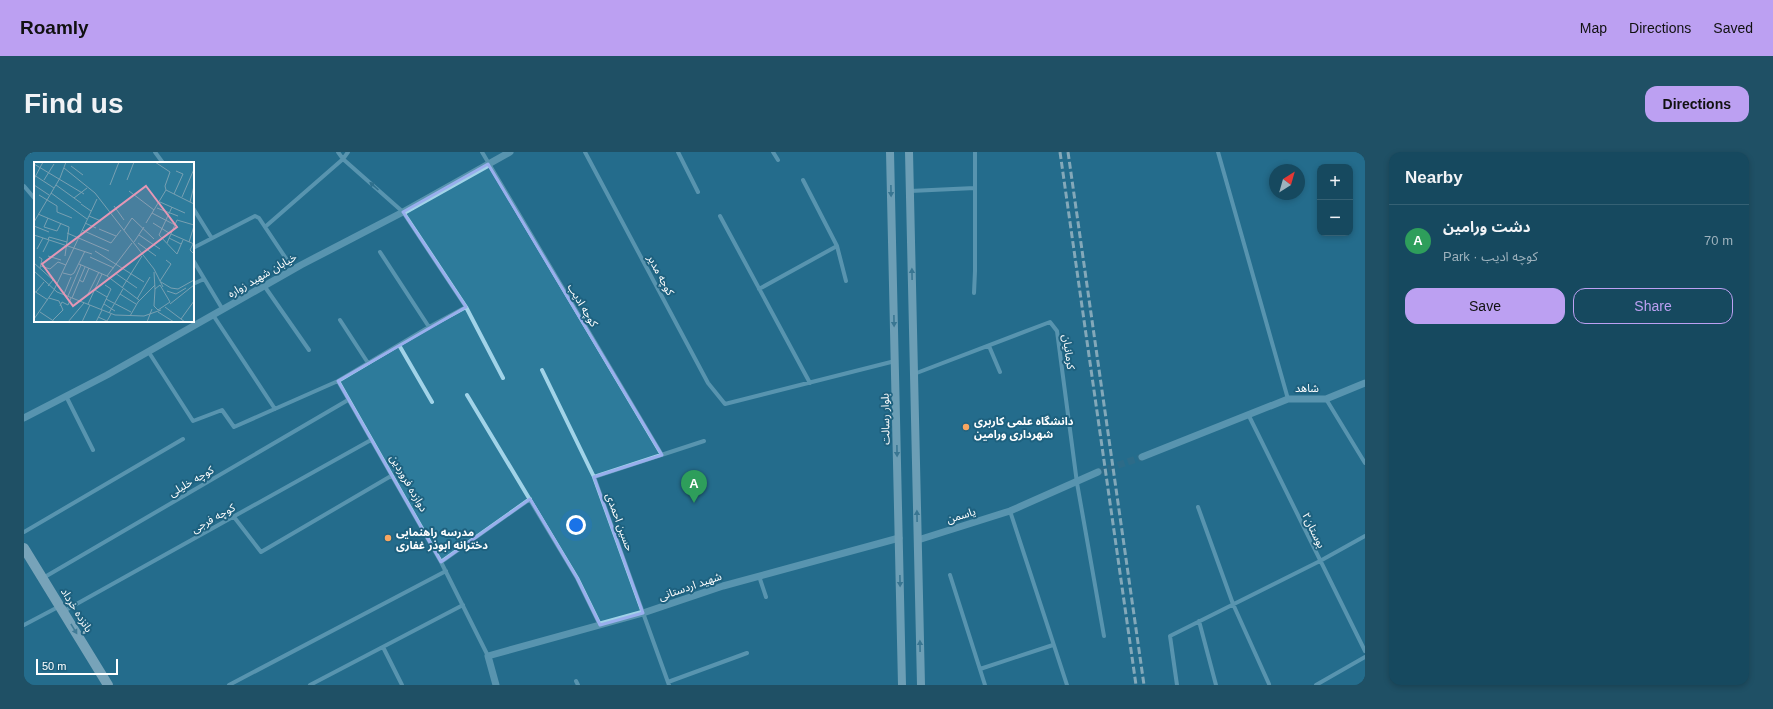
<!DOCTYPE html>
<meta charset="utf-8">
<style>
:root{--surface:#16495f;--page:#1f5065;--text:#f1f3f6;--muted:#9eb2bd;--line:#356174;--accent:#bca0f2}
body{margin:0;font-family:Arial,"Noto Sans Arabic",sans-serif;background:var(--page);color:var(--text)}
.controls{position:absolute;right:12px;top:12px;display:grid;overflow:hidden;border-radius:8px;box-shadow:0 2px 6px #0003}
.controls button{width:36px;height:36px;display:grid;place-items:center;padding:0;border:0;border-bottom:1px solid var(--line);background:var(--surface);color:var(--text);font:20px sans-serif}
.compass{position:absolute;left:1245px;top:12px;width:36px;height:36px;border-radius:50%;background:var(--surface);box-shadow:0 2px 6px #0003;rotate:37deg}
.scale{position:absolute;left:12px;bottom:10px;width:82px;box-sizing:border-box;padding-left:4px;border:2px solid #fff;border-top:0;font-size:11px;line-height:14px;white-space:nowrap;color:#fff;-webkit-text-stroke:3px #1e617f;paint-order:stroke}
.you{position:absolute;left:552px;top:373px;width:14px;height:14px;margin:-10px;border:3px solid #fff;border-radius:50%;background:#1a73e8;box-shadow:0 0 0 6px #1a73e833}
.badge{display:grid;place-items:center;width:26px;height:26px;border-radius:50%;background:var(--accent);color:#fff;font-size:13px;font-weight:700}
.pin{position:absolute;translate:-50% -33px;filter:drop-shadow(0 1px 2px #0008)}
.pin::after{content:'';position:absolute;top:21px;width:14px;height:12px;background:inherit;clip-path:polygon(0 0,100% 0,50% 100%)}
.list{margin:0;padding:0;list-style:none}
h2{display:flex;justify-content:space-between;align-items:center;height:52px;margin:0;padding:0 16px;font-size:17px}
h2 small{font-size:13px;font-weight:400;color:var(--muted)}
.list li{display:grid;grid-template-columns:26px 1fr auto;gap:12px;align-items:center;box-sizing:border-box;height:72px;padding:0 16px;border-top:1px solid var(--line)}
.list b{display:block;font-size:15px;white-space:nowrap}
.list p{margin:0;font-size:13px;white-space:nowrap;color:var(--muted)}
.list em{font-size:13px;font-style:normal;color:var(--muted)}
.actions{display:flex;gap:8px;padding:12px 16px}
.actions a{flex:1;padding:9px 0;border:1px solid var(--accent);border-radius:12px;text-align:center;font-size:14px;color:var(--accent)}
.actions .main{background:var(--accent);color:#111}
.map{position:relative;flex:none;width:1341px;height:533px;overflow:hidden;border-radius:12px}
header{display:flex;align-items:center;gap:24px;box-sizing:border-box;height:56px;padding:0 20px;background:var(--accent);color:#111}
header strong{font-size:19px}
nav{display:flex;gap:22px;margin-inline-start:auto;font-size:14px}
.intro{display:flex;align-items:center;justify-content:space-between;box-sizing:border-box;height:96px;padding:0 24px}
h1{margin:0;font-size:28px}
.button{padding:10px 18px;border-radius:12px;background:var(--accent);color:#111;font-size:14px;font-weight:700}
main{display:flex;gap:24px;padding:0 24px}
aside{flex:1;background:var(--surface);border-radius:12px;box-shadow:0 2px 6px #0003}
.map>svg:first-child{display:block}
.green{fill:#2d7b9b;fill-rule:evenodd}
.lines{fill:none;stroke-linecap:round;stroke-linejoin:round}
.tertiary-tunnel{stroke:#407992;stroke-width:7;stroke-dasharray:7 3.5;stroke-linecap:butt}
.minor{stroke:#a1d3e8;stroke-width:4}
.tertiary{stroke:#a1d3e8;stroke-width:7}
.secondary{stroke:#cce9f6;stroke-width:8}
.primary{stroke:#e4f4fe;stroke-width:10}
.rail{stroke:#fff;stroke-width:3;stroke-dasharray:7 3;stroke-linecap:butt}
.oneway{fill:#45839e}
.oneway2{fill:#5b91a9}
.oneway3{fill:#6d9cb2}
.marked{fill:none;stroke:#99afed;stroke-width:3;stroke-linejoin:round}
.poi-dot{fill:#f8a660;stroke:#1e617f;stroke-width:1.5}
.labels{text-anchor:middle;stroke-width:4;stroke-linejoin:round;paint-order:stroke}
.street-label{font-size:11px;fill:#fff;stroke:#1e617f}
.poi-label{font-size:11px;font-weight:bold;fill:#fff;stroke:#1e617f;text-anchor:start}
.inset-road{fill:none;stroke:#78a0b2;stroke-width:1}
.view{fill:#e497b5;fill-opacity:0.15;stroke:#e497b5;stroke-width:2}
.inset-edge{fill:none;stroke:#fff;stroke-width:2}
</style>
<header>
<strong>Roamly</strong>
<nav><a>Map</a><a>Directions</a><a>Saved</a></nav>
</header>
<div class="intro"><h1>Find us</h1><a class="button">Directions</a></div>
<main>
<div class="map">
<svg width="1341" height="533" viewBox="0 0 1341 533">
<rect width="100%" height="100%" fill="#1e617f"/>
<!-- green -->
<path class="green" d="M0,0H1341V533H0ZM11,11H169V169H11ZM1296,15H1326V81H1296ZM1251,18H1275V42H1251Z"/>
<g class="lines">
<!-- tertiary-tunnel -->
<path class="tertiary-tunnel" d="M1074,320L1118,305"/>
<!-- minor -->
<path class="minor" d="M131,0L139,11
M314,0L319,7L379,60L442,155L479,226
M458,0L638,303
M561,0L684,231L701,252L871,209
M654,0L674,40
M749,0L754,8
M1194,0L1264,247
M0,2L5,0
M779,28L813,94L822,129
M0,34L11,47
M886,39L951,36
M169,56L187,85
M696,64L786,231
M241,75L319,7L324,0
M169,96L231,64L235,66L267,114
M356,100L405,175
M169,108L199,158
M169,132L180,127
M241,135L285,198
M735,137L813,94
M950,141L951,119V0
M189,163L251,257
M316,168L344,211
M375,193L408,250
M965,194L976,220
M124,199L169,269L198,258L210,275L314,229L405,175L442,155
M518,218L570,325L645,533
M890,222L1026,170L1033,179L1053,331L1080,484
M314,229L417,410L464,504
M443,243L553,426L576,473
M42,244L69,298
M1302,247L1341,311
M1225,264L1341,499
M570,325L680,289
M1174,355L1209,452L1245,532
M986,359L1043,533
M210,365L237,400L367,324
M0,380L159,287
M417,410L506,347
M926,423L961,533
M735,424L742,445
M19,426L324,248
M40,459L347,288
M1175,469L1192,533
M0,473L36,454
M359,495L378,533
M956,517L1029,493
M552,529L554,533
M644,530L723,501
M205,533L422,419
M286,533L439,453
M1153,533L1146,484L1296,409L1341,384
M1292,533L1341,505"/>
<!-- tertiary -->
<path class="tertiary" d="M0,266L83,223L277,113L379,60L486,0
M1118,305L1264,247H1302L1341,231
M894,388L986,359L1074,320
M472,533L464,504L619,461L699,434L875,386"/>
<!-- secondary -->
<path class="secondary" d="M866,0L878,533
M885,0L897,533"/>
<!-- primary -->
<path class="primary" d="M0,396L84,533"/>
<!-- rail -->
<path class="rail" d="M1036,0L1112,533
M1044,0L1120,533"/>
</g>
<!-- one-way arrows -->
<defs><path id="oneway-solid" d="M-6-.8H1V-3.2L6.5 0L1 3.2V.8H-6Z"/></defs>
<use class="oneway" href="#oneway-solid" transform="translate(350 34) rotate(-138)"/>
<g class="oneway2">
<use href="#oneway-solid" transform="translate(867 39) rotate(89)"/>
<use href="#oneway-solid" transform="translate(888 122) rotate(-91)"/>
<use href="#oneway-solid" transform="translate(870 169) rotate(89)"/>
<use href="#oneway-solid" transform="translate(873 299) rotate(89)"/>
<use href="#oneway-solid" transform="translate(893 364) rotate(-91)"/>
<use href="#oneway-solid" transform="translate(876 429) rotate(89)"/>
<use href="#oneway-solid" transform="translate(896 494) rotate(-91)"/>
</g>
<use class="oneway3" href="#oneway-solid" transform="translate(50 477) rotate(59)"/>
<!-- marked area -->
<path d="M0 0H1341V533H0ZM464,12L638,303L570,325L619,461L576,473L553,426L506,347L417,410L314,229L442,155L379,60Z" fill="#1e617f" fill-opacity=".55" fill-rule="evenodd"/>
<path class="marked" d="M464,12L638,303L570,325L619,461L576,473L553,426L506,347L417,410L314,229L442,155L379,60Z"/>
<!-- markers -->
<g class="poi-dot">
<circle cx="942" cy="275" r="4"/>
<circle cx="364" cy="386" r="4"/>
</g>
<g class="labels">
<!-- street labels -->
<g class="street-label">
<text transform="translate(238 123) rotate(-30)" y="4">خیابان شهید زواره</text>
<text transform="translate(637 123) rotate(62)" y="4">کوچه مدیر</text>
<text transform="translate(559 153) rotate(59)" y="4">کوچه ادیب</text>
<text transform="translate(1045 200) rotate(82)" y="4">کرمانیان</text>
<text x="1283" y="240">شاهد</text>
<text transform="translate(861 267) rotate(-91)" y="4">بلوار رسالت</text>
<text transform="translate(167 329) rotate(-30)" y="4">کوچه خلیلی</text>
<text transform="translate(385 331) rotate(60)" y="4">دوازده فروردین</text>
<text transform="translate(937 363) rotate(-17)" y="4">یاسمن</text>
<text transform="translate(189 366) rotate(-29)" y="4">کوچه فرجی</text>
<text transform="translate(596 370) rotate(70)" y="4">حسین احمدی</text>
<text transform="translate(1290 378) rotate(64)" y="4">بوستان۲</text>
<text transform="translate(666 434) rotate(-19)" y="4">شهید اردستانی</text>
<text transform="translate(53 458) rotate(58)" y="4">پانزده خرداد</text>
</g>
<!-- poi labels -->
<g class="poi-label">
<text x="950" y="273">دانشگاه علمی کاربری<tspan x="950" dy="13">شهرداری ورامین</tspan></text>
<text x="372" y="384">مدرسه راهنمایی<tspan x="372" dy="13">دخترانه ابوذر غفاری</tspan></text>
</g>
</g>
<!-- overview -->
<g transform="translate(10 10)">
<rect width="160" height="160" fill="#1e617f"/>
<path d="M0,0H160V160H0Z" fill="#2d7b9b"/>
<path class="inset-road" d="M121,0L136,10L131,24L132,28M0,2L50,32M37,4L49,13M30,6L61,31L120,107L129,125M0,13L20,26M0,17L9,0M10,18L20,2M93,18L100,0M0,23L15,33M22,23L47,41M76,23L85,0M132,28L160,42M95,29L120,48M17,31L53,57M140,32L149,12L142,9M5,33L23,44V50L38,56M148,35L160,7M40,36L53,26M126,40L151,51M156,40L160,24M47,42L57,49M80,44L90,58M138,45L125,73L143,92L149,78M123,46L144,54M118,51L141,63M4,52L35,65L31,94M55,54L67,59M14,56L10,65L23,69L27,61M0,60L26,16L32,0M51,61L62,66M112,61L132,28M119,61L135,71M0,64L15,70M65,67L82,74M48,68L77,81L87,68M90,68L98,56L120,77M33,71L75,89M137,72L160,82M0,73L58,92M105,73L126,87M135,76L147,82M14,78L15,75L33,80M100,80L110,65M155,80L160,64M104,81L122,94M133,81L143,58L160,63M159,82L156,88L160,92M3,87L9,76M61,89L110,120M9,90L15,78M14,94L27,98M5,95L8,97L6,106M56,95L80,106M0,101L19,118L14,124M45,102L73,114L105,138M7,104L16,107L24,100L32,103M0,109L23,130L81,153L110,154L127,148M120,110L121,127M29,111L37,113L40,111L51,89M81,111L103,126M73,114L98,81M45,118L49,120L55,106M126,119L137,102L132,98M127,120L137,126L144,127L160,118M126,123L136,140L124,148L120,144L121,127ZM88,126L108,94M20,128L63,37M61,128L73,135M0,129L14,138M133,129L142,132L152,126M2,130L10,120M30,132L37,115M54,132L65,110M86,132L102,142M34,134L47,103M15,136L25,139L29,148L19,158M38,136L51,105M72,137L97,150M103,137L116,115M54,142L68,112M70,142L81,149M136,142L160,123M26,144L28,140L34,143L37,136M131,145L151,160M67,148L77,127L71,123M6,150L21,160M124,150L140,160M75,151L89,127M96,154L104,140L121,123M64,155L73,159L77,152M0,157L20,128M147,157L160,139M34,160L50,141M48,160L56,143M62,160L68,148M113,160L118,147"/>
<path class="view" d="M112,24L143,65L39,144L8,102Z"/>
<rect width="160" height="160" class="inset-edge"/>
</g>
</svg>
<div class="controls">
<button>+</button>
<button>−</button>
</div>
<svg class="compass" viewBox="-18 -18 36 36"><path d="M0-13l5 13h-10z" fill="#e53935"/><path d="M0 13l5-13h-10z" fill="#9eb2bd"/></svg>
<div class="scale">50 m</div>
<div class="you"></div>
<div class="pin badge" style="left:670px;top:351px;background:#2e9e5b">A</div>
</div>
<aside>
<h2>Nearby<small></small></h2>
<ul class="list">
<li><span class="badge" style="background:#2e9e5b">A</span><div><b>دشت ورامین</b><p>Park · کوچه ادیب</p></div><em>70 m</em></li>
</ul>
<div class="actions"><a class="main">Save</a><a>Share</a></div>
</aside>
</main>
